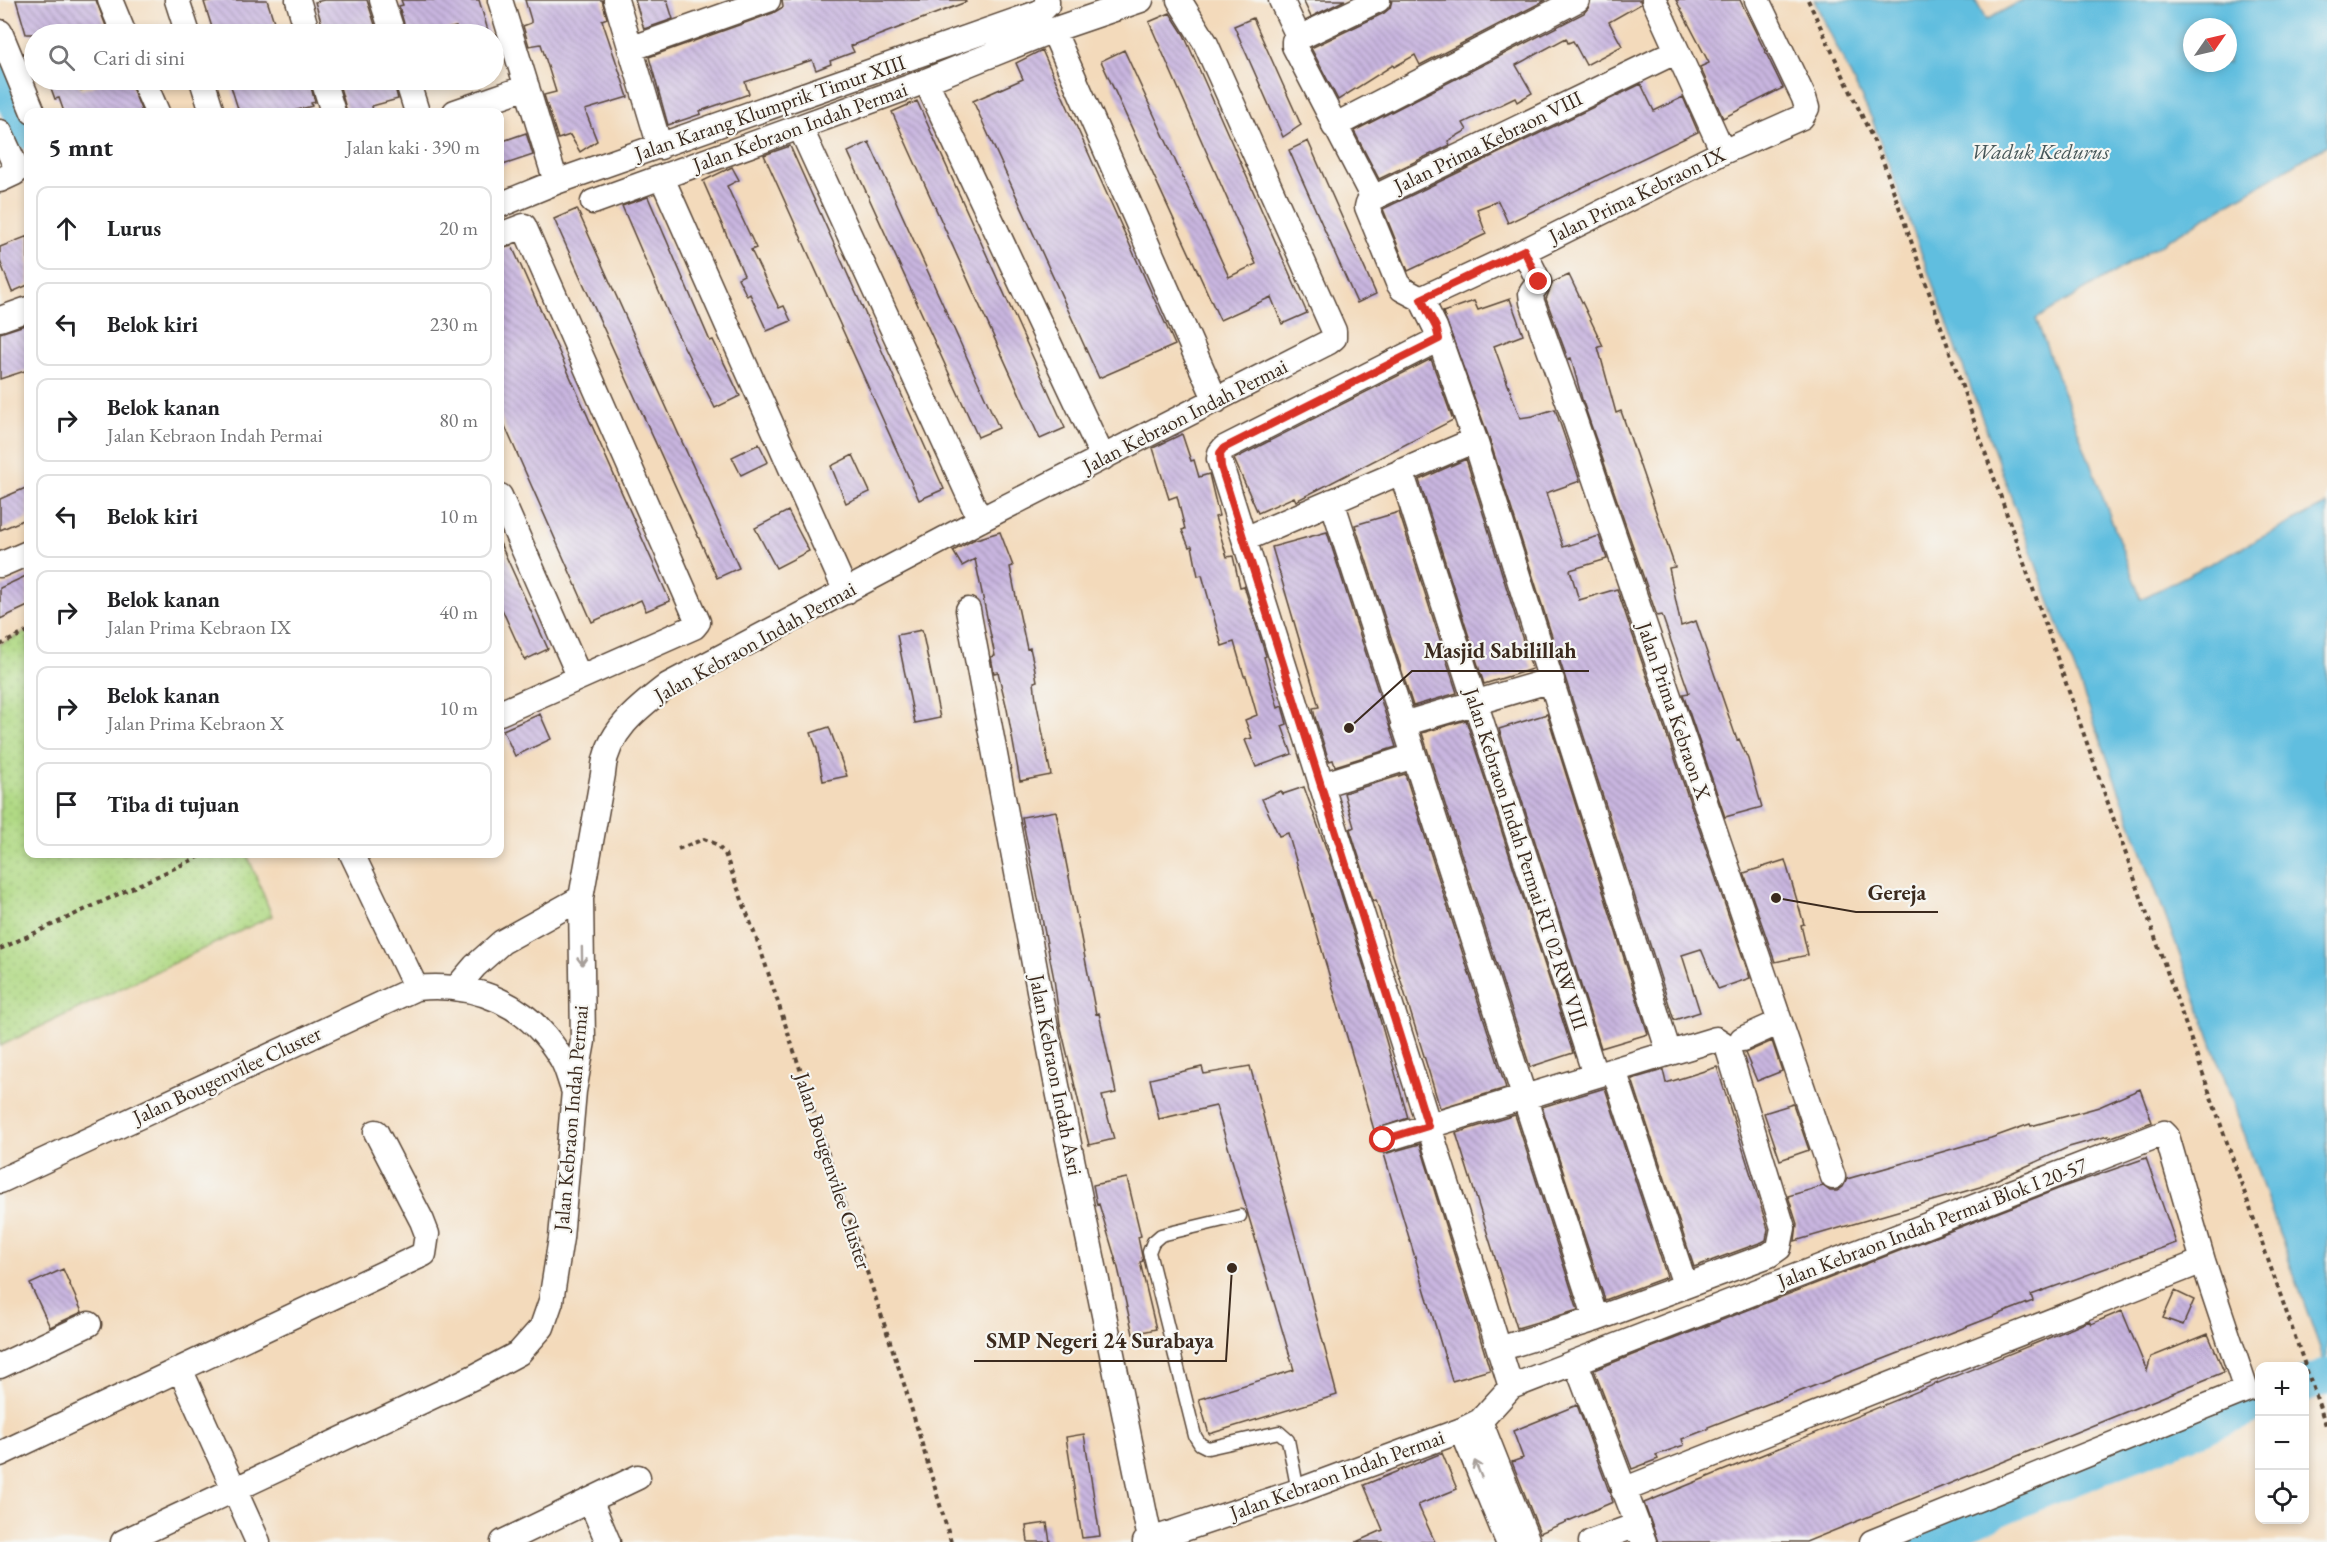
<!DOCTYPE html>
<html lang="id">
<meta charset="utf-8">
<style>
:root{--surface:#fff;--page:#f2f2f2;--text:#202124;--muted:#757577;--line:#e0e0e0}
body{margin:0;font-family:"EB Garamond",serif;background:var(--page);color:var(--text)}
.controls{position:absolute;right:18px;bottom:18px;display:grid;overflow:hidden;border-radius:12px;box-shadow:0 3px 9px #0003}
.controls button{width:54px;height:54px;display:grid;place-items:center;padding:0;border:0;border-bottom:2px solid var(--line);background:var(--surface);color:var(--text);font:30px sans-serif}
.compass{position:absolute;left:2183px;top:18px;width:54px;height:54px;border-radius:50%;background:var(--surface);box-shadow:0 3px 9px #0003;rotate:56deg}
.stop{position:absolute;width:18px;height:18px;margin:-14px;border:4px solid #d93025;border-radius:50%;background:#fff}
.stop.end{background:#d93025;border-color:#fff;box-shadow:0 2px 6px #0008}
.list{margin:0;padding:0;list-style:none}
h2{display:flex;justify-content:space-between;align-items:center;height:78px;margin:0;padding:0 24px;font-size:26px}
h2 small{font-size:20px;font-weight:400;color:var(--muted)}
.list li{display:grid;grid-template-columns:39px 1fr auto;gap:18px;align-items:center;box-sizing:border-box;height:84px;margin:0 12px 12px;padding:0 12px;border:2px solid var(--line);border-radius:12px}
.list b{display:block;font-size:22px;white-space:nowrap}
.list p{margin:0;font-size:20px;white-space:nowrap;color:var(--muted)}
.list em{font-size:20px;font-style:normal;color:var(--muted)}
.icon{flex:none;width:33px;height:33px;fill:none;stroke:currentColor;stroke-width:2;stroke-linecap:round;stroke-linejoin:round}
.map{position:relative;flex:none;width:2327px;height:1542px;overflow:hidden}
.search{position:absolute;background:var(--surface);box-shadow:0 3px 9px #0003;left:24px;top:24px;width:480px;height:66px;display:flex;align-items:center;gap:15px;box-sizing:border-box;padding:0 21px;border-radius:33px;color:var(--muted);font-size:22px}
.panel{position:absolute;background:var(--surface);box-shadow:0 3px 9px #0003;left:24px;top:108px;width:480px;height:750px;border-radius:12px}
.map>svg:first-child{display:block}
.grass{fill:url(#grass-dots);stroke:#768251;stroke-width:1.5}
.water{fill:#61bedf;stroke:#4e747e;stroke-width:1.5;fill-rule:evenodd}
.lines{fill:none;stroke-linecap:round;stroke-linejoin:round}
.river{stroke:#61bedf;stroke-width:36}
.building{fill:url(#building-back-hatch)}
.service-casing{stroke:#574436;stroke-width:15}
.minor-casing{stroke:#574436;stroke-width:27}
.path{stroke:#574436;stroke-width:4;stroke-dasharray:4.5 4.5;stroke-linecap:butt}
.service{stroke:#fff;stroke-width:12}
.minor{stroke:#fff;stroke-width:24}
.oneway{stroke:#a79f9a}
.route{stroke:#d93025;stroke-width:8}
.labels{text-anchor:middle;stroke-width:4.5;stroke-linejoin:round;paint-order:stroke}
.street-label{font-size:21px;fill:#3b2a1e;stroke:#f6f6f2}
.water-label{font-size:22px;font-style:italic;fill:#465658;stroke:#f6f6f2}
.leader{fill:none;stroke:#3b2a1e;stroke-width:2}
.callout-dot{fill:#3b2a1e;stroke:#f6f6f2;stroke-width:2}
.callout-label{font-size:22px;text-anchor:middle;font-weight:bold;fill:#3b2a1e;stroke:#f6f6f2;stroke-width:4.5;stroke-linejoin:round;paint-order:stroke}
</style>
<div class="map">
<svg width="2327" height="1542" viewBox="0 0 2327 1542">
<defs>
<pattern id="grass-dots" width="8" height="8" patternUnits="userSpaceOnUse" patternTransform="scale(1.5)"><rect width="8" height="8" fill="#b0d984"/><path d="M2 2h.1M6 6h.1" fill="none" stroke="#98ba72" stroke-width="1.8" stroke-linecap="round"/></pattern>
<pattern id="building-back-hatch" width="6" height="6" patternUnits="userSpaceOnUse" patternTransform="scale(1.5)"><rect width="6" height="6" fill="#c9b6e0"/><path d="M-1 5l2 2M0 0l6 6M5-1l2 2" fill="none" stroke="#a494b5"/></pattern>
</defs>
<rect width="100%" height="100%" fill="#f6f6f2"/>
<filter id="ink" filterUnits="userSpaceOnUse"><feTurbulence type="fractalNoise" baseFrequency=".0167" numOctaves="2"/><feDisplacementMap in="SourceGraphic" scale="12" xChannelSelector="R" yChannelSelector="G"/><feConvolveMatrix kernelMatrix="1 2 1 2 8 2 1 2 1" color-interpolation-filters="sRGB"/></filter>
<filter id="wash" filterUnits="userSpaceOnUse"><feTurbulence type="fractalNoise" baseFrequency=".008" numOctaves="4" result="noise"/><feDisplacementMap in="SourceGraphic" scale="24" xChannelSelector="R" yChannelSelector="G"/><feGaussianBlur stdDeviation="1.35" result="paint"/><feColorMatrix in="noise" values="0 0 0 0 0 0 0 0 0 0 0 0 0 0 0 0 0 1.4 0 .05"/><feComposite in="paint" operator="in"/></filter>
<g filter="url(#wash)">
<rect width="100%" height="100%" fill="#f3dabb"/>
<!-- grass -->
<path class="grass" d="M28,631V854H247L272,916L0,1046V644Z"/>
<!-- water -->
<path class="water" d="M1814,0H1975L1986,20L2023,0H2327V145L2036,319L2141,599L2327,504V1368L2208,1032L1872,119ZM2192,27H2228V63H2192Z"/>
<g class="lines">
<!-- river -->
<path class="river" d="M0,65L28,132
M2304,1385L2327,1376
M1921,1542L2042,1490L2260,1403"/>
</g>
<g id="blocks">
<!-- building -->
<path class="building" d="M16,0H96L109,34H26Z
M213,0H267L278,34H214L204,2Z
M324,0H367L378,34H325L315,2Z
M401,0H479L489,34H458L456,27L427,34H407L399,6L403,5Z
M525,0H602L607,18L602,20L628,97L585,110L597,141L580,152L570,135L558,139L544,95L556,92L541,44L529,46L523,26L531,23V20Z
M635,0H667L673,19L644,29Z
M782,0H965L966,2L851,46L854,52L830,61L831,64L816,70L812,60L745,82L749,94L700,111L701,114L668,125L649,57L773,13L783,7Z
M1303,0H1345L1311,17Z
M1392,0H1546L1420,65L1415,55L1394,67L1393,65L1338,100L1311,48L1384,13L1390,8Z
M1591,0H1640L1641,4L1609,22L1622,46L1586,65L1573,41L1568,43L1566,38L1516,65L1532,93L1517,102L1515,98L1463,123L1467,130L1448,141L1450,145L1379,179L1354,131L1584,13L1589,7Z
M1676,0H1740L1783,88L1723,118L1700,67L1709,63Z
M1170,13L1184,35L1307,313L1282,324L1271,297L1220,320L1101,61L1124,50L1229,277L1256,264L1149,22Z
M1253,18L1301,125L1283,137L1234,26Z
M493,34H496L502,54L494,56Z
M1042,50L1175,345L1099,378L973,101L1023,79L1016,63Z
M48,80H77L81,90L110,80H129L142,112H64L59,98L55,99Z
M229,80H309L315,102L311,103L312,106L290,112H239Z
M338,80H393L398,99L372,106L373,112H347Z
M1641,84L1654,111L1683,97L1698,132L1508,223L1498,201L1477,209L1486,234L1408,271L1383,209Z
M917,101L1065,428L1040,439L892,112Z
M526,133L533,155L500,166V142Z
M1308,141L1376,294L1357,303L1289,150Z
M869,142L999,428L978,437L848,152Z
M790,146L944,489L919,500L764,155Z
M732,167L739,180L727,186L756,248L751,250L779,308L784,306L791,321L767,331L750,294L747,296L738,278L744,275L703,181Z
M648,197L710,341L713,340L740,396L715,408L675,329L622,206Z
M577,209L739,568L717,578L554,219Z
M28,236V285L12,292L0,261V247Z
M512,246L670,601L646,611L641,600L592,622L500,415V249Z
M1569,275L1603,346L1598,347L1616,413L1621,411L1675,567L1669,568L1681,626L1696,621L1737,740L1739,739L1748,759L1762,807L1725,817L1683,694L1689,693L1662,615L1657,616L1582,399L1571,358L1568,359L1546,299L1553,282Z
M1510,299L1523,335L1494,346L1520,418L1533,416L1555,409L1580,481L1546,493L1563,547L1599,536L1607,559L1570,570L1579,600L1617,589L1750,978L1718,989L1701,949L1682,955L1700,1012L1674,1020L1488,435L1443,312L1474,301L1478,310Z
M28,324V370L0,379V333Z
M1431,359L1453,420L1296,501L1294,497L1258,513L1234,459Z
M1182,434L1191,461L1194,460L1199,477L1209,474L1219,516L1215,517L1227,557L1233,556L1240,587L1244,586L1266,656L1264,657L1278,708L1282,706L1287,724L1282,726L1292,754L1256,767L1245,740L1252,738L1245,720L1257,715L1246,676H1244L1234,642L1222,646L1202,575L1198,576L1192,546L1189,547L1182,530L1185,529L1177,496L1169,499L1153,448Z
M759,444L768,462L741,475L732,457Z
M853,455L870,492L846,503L831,466Z
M1466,459L1532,669L1484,684L1419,480Z
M28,487V518L0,530V499Z
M788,511L809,551L776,568L755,528Z
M1399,512L1457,693L1413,706L1355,525Z
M1000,532L1013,566L1010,567L1018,607L1027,649L1030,648L1034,665L1037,681L1034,682L1036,700L1051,775L1020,781L1007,709L998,672L994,673L991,657L995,656L975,559L962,566L953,551L973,540Z
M1327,532L1396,747L1335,766L1333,760L1329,761L1315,717L1313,708L1319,707L1272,547Z
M500,543L548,649L525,660L500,605Z
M28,575V606L0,619V588Z
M922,630L940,718L915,723L897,635Z
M540,714L551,739L515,756L503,730Z
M1547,714L1648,1034L1601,1048L1499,729Z
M1466,720L1573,1053L1530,1067L1422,733Z
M829,727L847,776L823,781L817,749L811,733Z
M1405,774L1506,1088L1440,1108L1376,900L1373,901L1350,829L1354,827L1344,793Z
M1304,787L1331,862L1375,1002L1408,1118L1374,1130L1288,833L1279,836L1262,799L1281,791L1283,794Z
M1056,811L1096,1014L1099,1013L1116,1093L1102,1096L1114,1139L1089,1145L1060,1024L1054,979L1022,817Z
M1785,860L1804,924L1801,925L1808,955L1775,962L1744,873Z
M1772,1041L1782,1071L1757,1081L1745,1053Z
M1250,1066L1337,1395L1209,1434L1199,1399L1294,1370L1216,1106L1159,1119L1150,1079L1202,1067L1204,1074Z
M1717,1067L1768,1229L1766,1240L1762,1242L1694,1267L1632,1079L1663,1070L1666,1083Z
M1605,1088L1667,1277L1605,1300L1542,1107Z
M2140,1089L2152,1122L2109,1138L2108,1136L2069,1147L1980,1187L1795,1241L1797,1224L1788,1196L1823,1186L1830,1191H1837L1843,1187L1847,1179L1991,1138L2030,1124L2031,1126L2099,1107Z
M1793,1104L1809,1150L1780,1160L1764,1113Z
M1515,1115L1578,1310L1517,1328L1456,1133Z
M1420,1144L1490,1370L1452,1381L1384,1154Z
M2146,1158L2176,1243L2031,1295L2033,1301L1708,1427V1429L1682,1439L1684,1445L1656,1455L1658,1459L1632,1469L1594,1370L2063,1187Z
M1127,1178L1141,1236L1138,1237L1143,1261L1140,1262L1156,1329L1133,1334L1118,1268L1099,1204L1097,1205L1093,1185Z
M63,1269L82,1312L50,1327L30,1284Z
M2175,1291L2194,1300L2183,1325L2163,1318Z
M2122,1311L2147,1371L2151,1357L2208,1334L2224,1372L1806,1542H1658L1644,1503L2073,1328L2089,1321L2091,1324Z
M1577,1405L1613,1502L1540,1533L1512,1462L1523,1458L1513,1431Z
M1084,1434L1100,1536L1082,1538L1066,1437Z
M1442,1453L1457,1489L1418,1505L1435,1542H1356L1383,1530L1364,1485Z
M1047,1523L1050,1542H1028L1026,1526Z"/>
</g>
</g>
<g filter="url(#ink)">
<use href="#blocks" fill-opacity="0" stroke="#574436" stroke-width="1.5"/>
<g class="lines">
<defs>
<path id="service" d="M1240,1216L1161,1235L1153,1242L1149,1252L1195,1436L1200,1444L1208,1448L1279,1432L1288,1440L1298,1491"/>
<path id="minor" d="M110,0L124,34
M177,0L188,34
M298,0L308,34
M382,0L393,34
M500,0L556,182
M616,0L660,147
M1281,0L1299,38L1378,0
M1654,0L1723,152
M1053,30L1216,401
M0,32L33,112
M1299,38L1294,41V46L1373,198
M630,49L768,0
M143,80L157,112
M202,80L212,112
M323,80L333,112
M407,80L417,112
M926,81L1103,458
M455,112L527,87
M1334,126L1577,0
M800,127L980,520
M0,132L17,169L15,173L0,180
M662,178L846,592
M593,202L926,81L1053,30L1141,0
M500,205L556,182L1040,12L1047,5V0
M500,235L524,226L698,622L694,627L500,713
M1524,251L1539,282L1531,293L1532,302L1574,418L1833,1177
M1421,299L1524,251L1723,152L1802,117L1807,108L1804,98L1757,0
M0,319L28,309
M1439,339L1224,448L1220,453L1219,459L1511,1387
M1401,471L1595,1075
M500,496L579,676
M1332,501L1596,1319
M1245,539L1475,440
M0,565L28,553
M968,610L1055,1076L1150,1539
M1403,724L1552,680
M1321,785L1414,756
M352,854L416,988
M457,987L475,966L502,942L581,898
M1742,1039L1780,1022
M1669,1053L1475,440L1435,327L1421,299L1402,289L1398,283L1367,207L1368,203L1373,198L1677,51
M1614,1070L1685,1285
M1383,1140L1716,1039L1727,1046L1783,1228L1779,1248L1769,1255L1596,1319L1499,1349
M0,1181L416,988C477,982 529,1004 561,1058C567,1067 569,1079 573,1089
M1576,1363L1644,1542
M0,1366L89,1324
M180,1369L258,1542
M1480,1421L1528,1542
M1462,1430L1508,1542
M0,1454L424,1254L427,1234L422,1221L376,1132
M1623,1490L2203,1261
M590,1500L608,1542
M123,1542L476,1376L519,1353L542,1327L551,1301L561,1238L574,1091L583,1041L581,898L603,774C605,733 638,708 668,685L980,520L1329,342L1334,338V331L1205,42L1179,0
M503,1542L638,1477
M1145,1542L1298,1491L1462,1430L1480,1421L1511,1387L2164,1133L2167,1136L2203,1261L2246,1390L1872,1542
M1591,1542L1637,1525"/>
</defs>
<!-- service casing -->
<use href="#service" class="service-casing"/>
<!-- minor casing -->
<use href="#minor" class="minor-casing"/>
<!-- path -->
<path class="path" d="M1808,0L1883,161L2327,1428
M0,645L28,631
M678,849L704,839L716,844L725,854L761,951L905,1387L951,1542
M0,949L205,854"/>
<!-- service -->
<use href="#service" class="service"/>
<!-- minor -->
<use href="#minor" class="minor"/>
</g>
<!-- one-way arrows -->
<defs><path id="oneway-shaft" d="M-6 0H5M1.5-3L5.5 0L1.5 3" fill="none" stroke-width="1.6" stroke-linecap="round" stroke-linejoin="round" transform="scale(1.5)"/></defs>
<g class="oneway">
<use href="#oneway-shaft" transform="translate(582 956) rotate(89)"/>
<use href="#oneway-shaft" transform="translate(1478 1469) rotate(-113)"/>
</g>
</g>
<g class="lines" filter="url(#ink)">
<!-- route -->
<path class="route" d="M1383,1140L1428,1126L1221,467L1220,453L1224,448L1439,339L1436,327L1421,299L1524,250L1539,282"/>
</g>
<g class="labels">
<!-- street labels -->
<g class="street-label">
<text transform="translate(770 108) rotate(-19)" y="7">Jalan Karang Klumprik Timur XIII</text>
<text transform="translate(800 127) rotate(-20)" y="7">Jalan Kebraon Indah Permai</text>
<text transform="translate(1488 142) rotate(-26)" y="7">Jalan Prima Kebraon VIII</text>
<text transform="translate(1637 195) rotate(-26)" y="7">Jalan Prima Kebraon IX</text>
<text transform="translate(1185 416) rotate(-27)" y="7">Jalan Kebraon Indah Permai</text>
<text transform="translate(755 642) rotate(-29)" y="7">Jalan Kebraon Indah Permai</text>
<text transform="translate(1674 711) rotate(71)" y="7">Jalan Prima Kebraon X</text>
<text transform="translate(1526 859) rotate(72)" y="7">Jalan Kebraon Indah Permai RT 02 RW VIII</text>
<text transform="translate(227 1075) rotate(-25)" y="7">Jalan Bougenvilee Cluster</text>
<text transform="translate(1056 1075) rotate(79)" y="7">Jalan Kebraon Indah Asri</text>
<text transform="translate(571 1118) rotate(-85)" y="7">Jalan Kebraon Indah Permai</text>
<text transform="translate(833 1171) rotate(72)" y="7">Jalan Bougenvilee Cluster</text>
<text transform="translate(1932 1223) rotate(-21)" y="7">Jalan Kebraon Indah Permai Blok I 20-57</text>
<text transform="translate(1337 1475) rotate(-20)" y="7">Jalan Kebraon Indah Permai</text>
</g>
<!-- water labels -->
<g class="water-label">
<text x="2040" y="159">Waduk Kedurus</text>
</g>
</g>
<!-- callouts -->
<path class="leader" d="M1349 728L1412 671H1589M1776 898L1856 912H1938M1232 1268L1226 1361H974"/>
<g class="callout-dot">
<circle cx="1349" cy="728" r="6"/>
<circle cx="1776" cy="898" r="6"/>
<circle cx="1232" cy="1268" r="6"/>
</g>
<g class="callout-label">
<text x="1500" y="658">Masjid Sabilillah</text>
<text x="1897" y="900">Gereja</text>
<text x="1100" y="1348">SMP Negeri 24 Surabaya</text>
</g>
</svg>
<div class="controls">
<button>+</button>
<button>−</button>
<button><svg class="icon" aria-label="locate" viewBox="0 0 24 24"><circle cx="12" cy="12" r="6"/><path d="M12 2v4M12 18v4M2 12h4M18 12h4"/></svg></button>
</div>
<svg class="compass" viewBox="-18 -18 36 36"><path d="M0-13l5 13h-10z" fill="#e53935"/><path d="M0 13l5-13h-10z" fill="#757577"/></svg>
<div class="stop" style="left:1383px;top:1140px"></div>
<div class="stop end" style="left:1539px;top:282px"></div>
<div class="search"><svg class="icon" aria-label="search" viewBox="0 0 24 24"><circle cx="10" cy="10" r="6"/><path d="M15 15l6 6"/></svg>Cari di sini</div>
<section class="panel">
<h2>5 mnt<small>Jalan kaki · 390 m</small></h2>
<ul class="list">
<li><svg class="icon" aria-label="ahead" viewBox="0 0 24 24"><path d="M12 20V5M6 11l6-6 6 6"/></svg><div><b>Lurus</b></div><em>20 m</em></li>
<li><svg class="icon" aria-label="left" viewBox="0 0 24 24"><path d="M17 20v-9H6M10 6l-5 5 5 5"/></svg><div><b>Belok kiri</b></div><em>230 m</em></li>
<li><svg class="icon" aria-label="right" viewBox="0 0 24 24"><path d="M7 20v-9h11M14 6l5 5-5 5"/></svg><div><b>Belok kanan</b><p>Jalan Kebraon Indah Permai</p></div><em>80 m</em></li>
<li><svg class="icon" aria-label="left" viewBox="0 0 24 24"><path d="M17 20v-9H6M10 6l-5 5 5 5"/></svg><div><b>Belok kiri</b></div><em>10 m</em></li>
<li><svg class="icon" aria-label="right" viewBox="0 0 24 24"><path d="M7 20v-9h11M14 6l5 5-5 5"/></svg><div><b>Belok kanan</b><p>Jalan Prima Kebraon IX</p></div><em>40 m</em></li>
<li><svg class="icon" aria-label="right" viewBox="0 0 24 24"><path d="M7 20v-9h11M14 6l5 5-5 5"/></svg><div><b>Belok kanan</b><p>Jalan Prima Kebraon X</p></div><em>10 m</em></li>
<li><svg class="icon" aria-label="arrive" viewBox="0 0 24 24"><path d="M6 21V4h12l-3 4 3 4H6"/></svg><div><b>Tiba di tujuan</b></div></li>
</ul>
</section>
</div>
